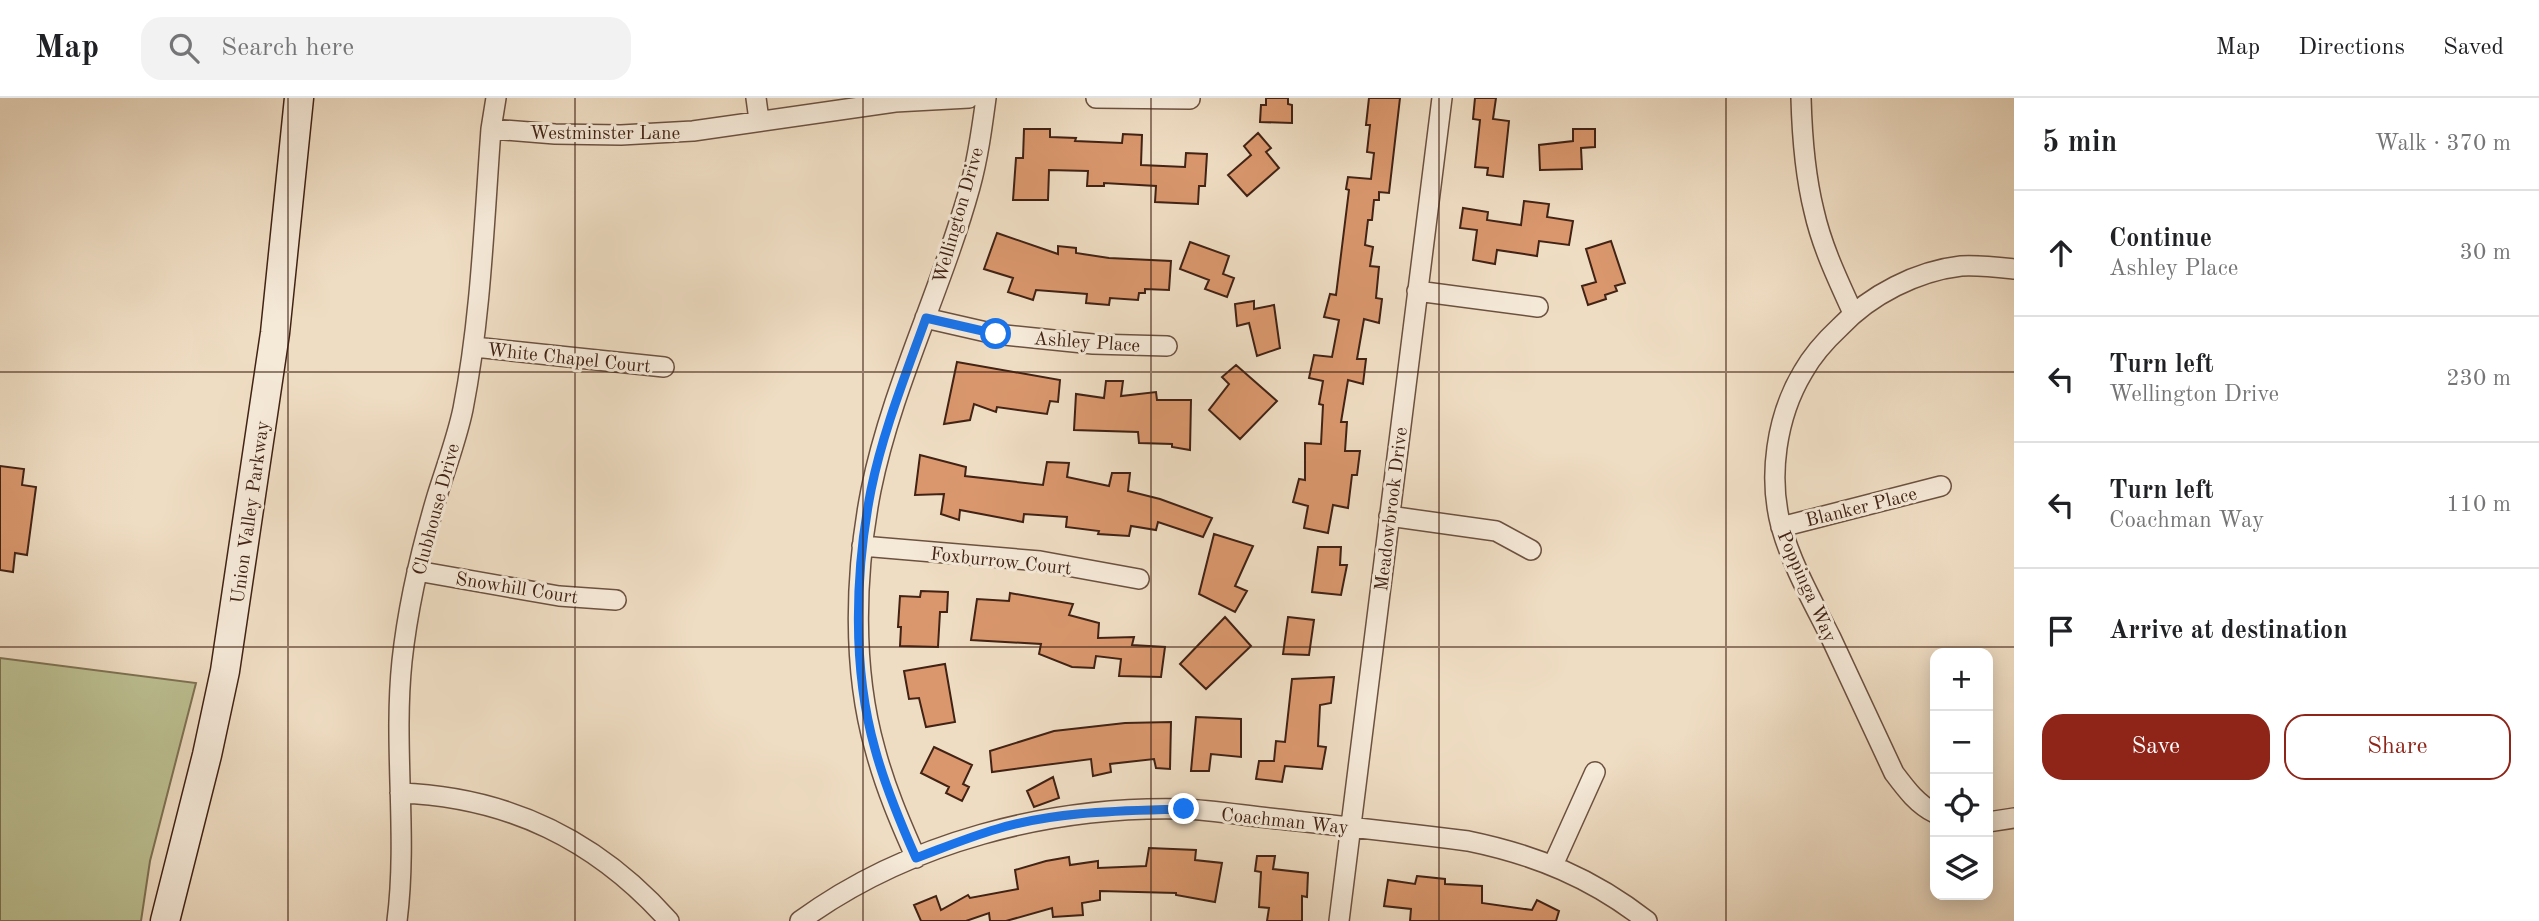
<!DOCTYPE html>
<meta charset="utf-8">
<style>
:root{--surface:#fff;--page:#f2f2f2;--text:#202124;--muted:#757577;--line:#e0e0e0;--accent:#8f2418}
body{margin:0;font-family:"Old Standard TT",serif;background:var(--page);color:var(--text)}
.controls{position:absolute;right:21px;bottom:21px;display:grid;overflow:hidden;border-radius:14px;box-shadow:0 4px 18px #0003}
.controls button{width:63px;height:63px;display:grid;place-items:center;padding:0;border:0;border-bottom:2px solid var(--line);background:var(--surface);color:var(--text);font:35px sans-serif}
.stop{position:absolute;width:21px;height:21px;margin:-16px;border:5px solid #1a73e8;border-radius:50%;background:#fff}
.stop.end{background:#1a73e8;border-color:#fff;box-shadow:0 2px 7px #0008}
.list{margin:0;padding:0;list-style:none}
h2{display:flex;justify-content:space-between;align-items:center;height:91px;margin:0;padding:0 28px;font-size:30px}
h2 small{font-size:23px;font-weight:400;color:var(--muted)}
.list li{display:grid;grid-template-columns:46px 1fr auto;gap:21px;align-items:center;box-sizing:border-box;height:126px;padding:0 28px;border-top:2px solid var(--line)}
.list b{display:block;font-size:26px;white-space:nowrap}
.list p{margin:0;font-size:23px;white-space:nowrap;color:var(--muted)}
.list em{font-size:23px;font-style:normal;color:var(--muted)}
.actions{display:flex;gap:14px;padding:21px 28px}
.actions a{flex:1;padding:16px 0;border:2px solid var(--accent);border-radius:21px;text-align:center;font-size:24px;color:var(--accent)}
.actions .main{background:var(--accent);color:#fff}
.icon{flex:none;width:38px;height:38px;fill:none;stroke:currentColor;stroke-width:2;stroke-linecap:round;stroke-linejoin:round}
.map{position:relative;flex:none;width:2014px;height:823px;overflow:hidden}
header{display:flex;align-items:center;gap:42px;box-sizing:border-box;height:98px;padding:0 35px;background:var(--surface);border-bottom:2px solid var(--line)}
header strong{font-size:33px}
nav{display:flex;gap:38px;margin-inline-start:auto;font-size:24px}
.search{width:490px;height:63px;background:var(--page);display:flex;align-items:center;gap:18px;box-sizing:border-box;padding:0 24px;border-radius:21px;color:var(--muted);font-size:26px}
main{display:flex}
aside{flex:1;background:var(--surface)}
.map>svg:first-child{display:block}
.green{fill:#bcc092;stroke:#7e7153;stroke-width:2}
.building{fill:#da976d;stroke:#412214;stroke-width:2}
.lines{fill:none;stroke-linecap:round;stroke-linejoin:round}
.street-casing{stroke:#6c5140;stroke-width:22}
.secondary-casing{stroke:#412214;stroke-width:31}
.street{stroke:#f5e9d8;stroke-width:19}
.secondary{stroke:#f5e9d8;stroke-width:28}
.route{stroke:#1a73e8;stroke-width:9}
.grid{fill:none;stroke:#412214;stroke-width:2;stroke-opacity:0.55}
.labels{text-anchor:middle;stroke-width:6;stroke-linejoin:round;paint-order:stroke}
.street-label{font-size:19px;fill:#412214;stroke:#f5e9d8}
</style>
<header>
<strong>Map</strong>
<div class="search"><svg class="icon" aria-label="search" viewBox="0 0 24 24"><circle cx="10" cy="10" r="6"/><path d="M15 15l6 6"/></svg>Search here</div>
<nav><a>Map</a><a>Directions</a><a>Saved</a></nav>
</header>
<main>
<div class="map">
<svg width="2014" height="823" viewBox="0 0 2014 823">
<rect width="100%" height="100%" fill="#efddc3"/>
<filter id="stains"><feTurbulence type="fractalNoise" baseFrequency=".00286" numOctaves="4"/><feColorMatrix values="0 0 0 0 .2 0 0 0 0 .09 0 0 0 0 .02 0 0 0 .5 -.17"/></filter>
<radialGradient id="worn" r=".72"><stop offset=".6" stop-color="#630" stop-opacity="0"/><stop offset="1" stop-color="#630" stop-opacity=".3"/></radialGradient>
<!-- green -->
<path class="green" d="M0,560L196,585L150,763L141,823H0Z"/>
<!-- building -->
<path class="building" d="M1266,0H1288V6L1292,7V25L1260,24L1261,7H1266Z
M1369,0H1400L1389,95L1379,94V102H1374L1372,122H1368L1365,147L1373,149L1370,168L1379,169L1376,200L1382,201L1379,225L1364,221L1357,261H1366L1363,286L1348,282L1341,324H1347L1345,353H1360L1357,377H1352L1348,410L1333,407L1328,435L1304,430L1308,408L1293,404L1299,381L1305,382V345L1321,346L1323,307L1319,306L1323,283L1309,280L1314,257L1332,259L1339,222L1324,219L1330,196L1336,197L1349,92L1346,91L1348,79L1371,81L1374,55L1367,54L1370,27H1366Z
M1475,0H1496L1493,21L1509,23L1503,79L1487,77L1488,70L1475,69L1480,22L1473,21Z
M1024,31H1050V39L1076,40L1075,43L1122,45L1123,36L1142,37L1141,67L1185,69L1186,55L1207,56L1205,88H1199L1198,106L1155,104L1156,88L1104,85V88H1087L1088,73L1049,72L1048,102H1013L1016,60H1023Z
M1573,31H1595V49L1581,50L1582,71L1540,72L1539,47L1573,43Z
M1258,35L1271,50L1266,54L1279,70L1247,98L1228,77L1251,57L1244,48Z
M1524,103L1549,106L1547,119L1573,123L1569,147L1539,143L1537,158L1497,152L1495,166L1473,162L1477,132L1460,130L1463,110L1488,114L1487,122L1521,127Z
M997,135L1058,156V148L1076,150V155L1109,160L1171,163L1169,192L1145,191V195H1139L1138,202L1110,200L1109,207L1086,205L1087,196L1036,192L1033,202L1008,194L1013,180L984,171Z
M1611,143L1625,185L1615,188L1617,193L1605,197L1606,201L1588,207L1582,188L1596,184L1586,151Z
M1190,144L1229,158L1223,176L1234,180L1227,199L1205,191L1209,182L1180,171Z
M1254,203V211L1274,207L1280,250L1257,258L1249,225L1237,228L1235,206Z
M957,264L1060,282L1058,304L1050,303L1047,316L997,309L996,314L974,306L970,322L944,326Z
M1236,267L1277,303L1240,341L1209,312L1229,286L1222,279Z
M1106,283H1123L1121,298L1156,294L1157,302H1191L1190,352L1172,349V346L1139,345L1138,334L1074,332L1076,296L1104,300Z
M920,357L966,369L965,378L1043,387L1047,364L1069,365L1067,379L1109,388L1112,375H1130L1128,393L1160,401L1212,420L1203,439L1158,424L1156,432L1131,428L1129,438L1098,436L1099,433L1066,429L1067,419L1024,416L1023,424L960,412L959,422L941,416L944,396L915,397Z
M0,368L24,371L22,387L36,389L27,457L15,455L13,474L0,472Z
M1214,436L1253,448L1235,488L1247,493L1235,514L1199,496Z
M1318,449H1341L1340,467H1347L1341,497L1312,494Z
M921,493L948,494L947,514H940L938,549L900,548L901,529H898L900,498L920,499Z
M1010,495L1073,506L1069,517L1099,525L1098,540L1134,539L1132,547L1165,549L1161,579L1119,578L1121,561L1096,558L1094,570L1072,569L1039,556L1041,546L971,542L977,501L1009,503Z
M1225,519L1251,548L1206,591L1180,566Z
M1288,519L1314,522L1309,557L1283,556Z
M945,566L955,624L926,629L919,600L909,601L904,573Z
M1334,579L1331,605L1320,607L1318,648L1326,649L1322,671L1285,668L1282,684L1256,681L1259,663H1274L1276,643L1285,644L1292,581Z
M1196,619L1241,621V659L1211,656L1209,673H1191Z
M1171,624L1170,671L1156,670L1154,661L1110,666L1111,674L1093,678L1091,661L992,674L990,653L1054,633L1125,625Z
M934,649L972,667L963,686L969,689L962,703L946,695L949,689L921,675Z
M1053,679L1059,700L1034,709L1027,693Z
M1149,750L1196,752L1195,762L1222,765L1215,804L1176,797V795L1100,793V802L1082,805L1083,817L1053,819L1052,810L1006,823H990L989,815L966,823H921L914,807L936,798L941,812L968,797L970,800L1018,791L1015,772L1046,763L1069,759L1070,767L1098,763V770L1146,768Z
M1257,758H1275L1273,771L1308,775L1307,799L1302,798V823H1267L1269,810L1259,809L1261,774L1255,773Z
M1417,778L1445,781V786L1482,788V805L1532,812L1537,802L1559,813L1556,823H1410L1411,811L1384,808L1388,782L1415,786Z"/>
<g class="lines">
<defs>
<path id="street" d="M756,0L759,22
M1096,0L1190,1
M1801,0C1802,37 1805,77 1814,113C1822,149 1838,182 1853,215
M491,31L555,36L621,37L693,33L895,4L969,0
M1417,193L1538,209
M925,220L995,236L1093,246L1167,248
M474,249L664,269
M1389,418L1496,433L1531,452
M1781,429L1941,388
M862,448L1040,463L1139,481
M417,473L559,498L616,502
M400,695C509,699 597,742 669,823
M1935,715C1917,706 1906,691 1894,675C1873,630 1852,585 1831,540C1813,504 1792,468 1781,428C1768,379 1776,319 1803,274C1812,258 1826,242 1840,229C1870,197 1917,173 1961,168C1979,167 1996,169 2014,171
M1988,724L2014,720
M916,760C900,724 885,689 875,651C852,570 855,474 871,392C892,288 942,191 970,89C978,60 982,30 986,0
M1553,767L1595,674
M397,823C408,737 393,650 402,563C408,507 421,452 437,398C446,369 457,340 463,311C481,219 484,125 491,31L496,0
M800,823C908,744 1050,708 1182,711C1214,712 1246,718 1278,721C1341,728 1405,735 1468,743C1536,757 1592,780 1647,823
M1339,823L1442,0"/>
<path id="secondary" d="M165,823L207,657L225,573L275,235L299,0"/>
</defs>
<!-- street casing -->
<use href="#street" class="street-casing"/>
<!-- secondary casing -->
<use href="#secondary" class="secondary-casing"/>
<!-- street -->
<use href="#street" class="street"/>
<!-- secondary -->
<use href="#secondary" class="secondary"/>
</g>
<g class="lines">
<!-- route -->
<path class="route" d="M996,236L926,220C906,276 883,333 871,392C855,474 852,570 875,651C885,688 900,724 916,760C943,750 969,739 997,731C1057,713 1122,713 1184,711"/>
</g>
<!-- grid -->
<path class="grid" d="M288,0V823M575,0V823M863,0V823M1151,0V823M1439,0V823M1726,0V823M0,274H2014M0,549H2014"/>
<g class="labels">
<!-- street labels -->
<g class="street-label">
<text x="605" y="41">Westminster Lane</text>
<text transform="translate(957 117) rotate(-74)" y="7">Wellington Drive</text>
<text transform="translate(1087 243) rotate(4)" y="7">Ashley Place</text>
<text transform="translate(569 259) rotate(6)" y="7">White Chapel Court</text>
<text transform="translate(1861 408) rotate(-14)" y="7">Blanker Place</text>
<text transform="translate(435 411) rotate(-75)" y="7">Clubhouse Drive</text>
<text transform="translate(1390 411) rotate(-83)" y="7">Meadowbrook Drive</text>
<text transform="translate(249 414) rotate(-82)" y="7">Union Valley Parkway</text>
<text transform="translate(1001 462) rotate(6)" y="7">Foxburrow Court</text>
<text transform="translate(1808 488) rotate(66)" y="7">Poppinga Way</text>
<text transform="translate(517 489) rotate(9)" y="7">Snowhill Court</text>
<text transform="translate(1285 722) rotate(6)" y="7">Coachman Way</text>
</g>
</g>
<rect width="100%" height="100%" filter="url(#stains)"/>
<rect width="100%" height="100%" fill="url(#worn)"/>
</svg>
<div class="controls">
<button>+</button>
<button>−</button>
<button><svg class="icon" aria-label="locate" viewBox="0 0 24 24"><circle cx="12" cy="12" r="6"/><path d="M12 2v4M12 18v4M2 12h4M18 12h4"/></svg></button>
<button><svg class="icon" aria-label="layers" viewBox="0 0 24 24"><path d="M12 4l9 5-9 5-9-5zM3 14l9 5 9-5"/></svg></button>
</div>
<div class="stop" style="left:996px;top:236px"></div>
<div class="stop end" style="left:1184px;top:711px"></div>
</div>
<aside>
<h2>5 min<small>Walk · 370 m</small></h2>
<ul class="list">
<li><svg class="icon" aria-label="ahead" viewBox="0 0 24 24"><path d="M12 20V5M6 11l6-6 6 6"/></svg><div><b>Continue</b><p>Ashley Place</p></div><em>30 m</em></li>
<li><svg class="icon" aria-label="left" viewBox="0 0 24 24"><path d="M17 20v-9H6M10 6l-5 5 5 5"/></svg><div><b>Turn left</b><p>Wellington Drive</p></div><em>230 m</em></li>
<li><svg class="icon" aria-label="left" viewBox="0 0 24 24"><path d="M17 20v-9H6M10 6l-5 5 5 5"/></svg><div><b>Turn left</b><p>Coachman Way</p></div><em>110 m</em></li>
<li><svg class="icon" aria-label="arrive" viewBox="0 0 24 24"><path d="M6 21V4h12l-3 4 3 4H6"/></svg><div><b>Arrive at destination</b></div></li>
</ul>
<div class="actions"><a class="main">Save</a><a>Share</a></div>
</aside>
</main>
